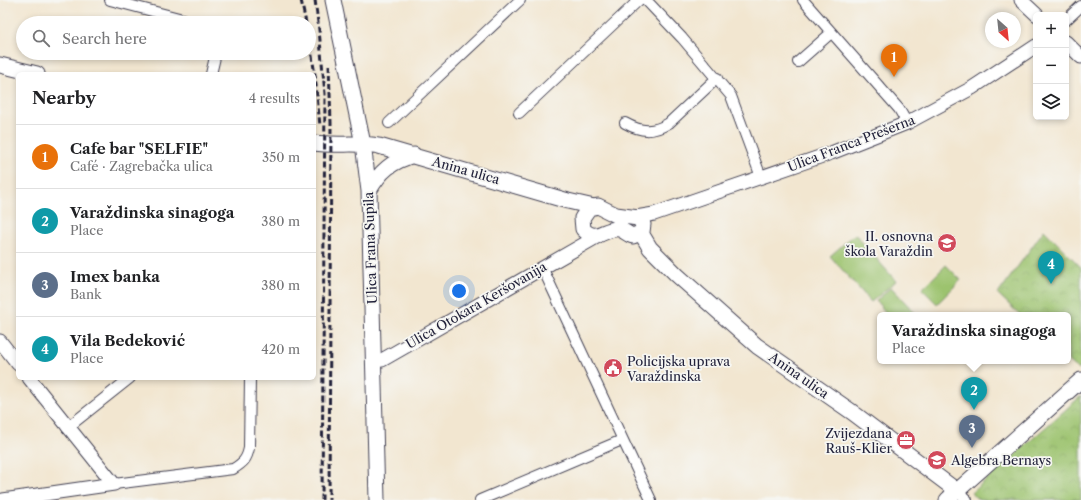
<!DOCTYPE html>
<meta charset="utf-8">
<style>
:root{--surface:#fff;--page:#f6f6f6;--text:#202124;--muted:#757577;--line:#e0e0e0;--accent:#111827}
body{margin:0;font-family:"Libre Caslon Text",serif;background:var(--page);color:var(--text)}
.controls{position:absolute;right:12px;top:12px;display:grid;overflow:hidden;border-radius:6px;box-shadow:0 2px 6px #0003}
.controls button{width:36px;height:36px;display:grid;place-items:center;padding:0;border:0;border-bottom:1px solid var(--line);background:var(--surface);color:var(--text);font:20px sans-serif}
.compass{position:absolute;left:985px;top:12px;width:36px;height:36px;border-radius:50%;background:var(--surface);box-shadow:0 2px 6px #0003;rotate:153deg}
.you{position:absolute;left:459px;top:291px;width:14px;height:14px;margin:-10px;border:3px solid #fff;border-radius:50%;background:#1a73e8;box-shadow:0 0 0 6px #1a73e833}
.badge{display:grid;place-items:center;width:26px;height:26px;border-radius:50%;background:var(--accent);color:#fff;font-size:13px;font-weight:700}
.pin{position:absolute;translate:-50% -33px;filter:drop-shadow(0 1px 2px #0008)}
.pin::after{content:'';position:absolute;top:21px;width:14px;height:12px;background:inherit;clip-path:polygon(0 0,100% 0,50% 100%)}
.popup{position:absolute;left:877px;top:312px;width:194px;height:52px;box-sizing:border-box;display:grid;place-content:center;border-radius:6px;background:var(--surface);filter:drop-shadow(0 1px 3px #0005);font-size:13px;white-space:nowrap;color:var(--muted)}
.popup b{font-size:15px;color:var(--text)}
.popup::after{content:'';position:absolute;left:50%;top:100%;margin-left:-8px;border:8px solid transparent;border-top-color:var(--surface)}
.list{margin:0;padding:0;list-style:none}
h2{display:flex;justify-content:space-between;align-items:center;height:52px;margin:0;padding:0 16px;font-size:17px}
h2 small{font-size:13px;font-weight:400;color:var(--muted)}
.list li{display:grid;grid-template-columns:26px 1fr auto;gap:12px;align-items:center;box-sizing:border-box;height:64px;padding:0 16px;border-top:1px solid var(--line)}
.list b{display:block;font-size:15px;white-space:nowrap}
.list p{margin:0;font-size:13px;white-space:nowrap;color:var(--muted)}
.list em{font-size:13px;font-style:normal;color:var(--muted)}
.icon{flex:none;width:22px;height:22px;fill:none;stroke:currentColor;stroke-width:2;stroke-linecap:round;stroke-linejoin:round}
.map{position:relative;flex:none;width:1081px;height:500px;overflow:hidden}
.search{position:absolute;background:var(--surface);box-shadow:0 2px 6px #0003;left:16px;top:16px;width:300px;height:44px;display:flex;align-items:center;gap:10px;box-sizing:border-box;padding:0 14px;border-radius:22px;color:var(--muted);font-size:15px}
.panel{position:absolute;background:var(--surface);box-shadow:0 2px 6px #0003;left:16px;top:72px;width:300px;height:308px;border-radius:6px}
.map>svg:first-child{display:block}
.park{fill:url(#park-crowns);stroke:#5f7254}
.pitch{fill:#9cc36e;stroke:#5f7254}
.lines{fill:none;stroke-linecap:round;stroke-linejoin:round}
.minor-casing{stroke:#413f51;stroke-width:12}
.tertiary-casing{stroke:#413f51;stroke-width:15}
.secondary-casing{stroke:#413f51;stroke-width:17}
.minor{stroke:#fff;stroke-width:10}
.tertiary{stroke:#fff;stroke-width:13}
.secondary{stroke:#fff;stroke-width:15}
.rail{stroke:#22223b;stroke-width:3;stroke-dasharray:6 3;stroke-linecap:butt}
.labels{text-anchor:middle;stroke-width:3.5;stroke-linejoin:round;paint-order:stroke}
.street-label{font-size:13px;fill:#22223b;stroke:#f6f6f2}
.poi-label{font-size:13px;fill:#22223b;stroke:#f6f6f2;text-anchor:end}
</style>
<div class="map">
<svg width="1081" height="500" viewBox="0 0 1081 500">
<defs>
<pattern id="park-crowns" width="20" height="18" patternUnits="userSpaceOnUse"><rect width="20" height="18" fill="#9cc36e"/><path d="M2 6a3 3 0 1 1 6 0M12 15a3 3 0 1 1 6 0" fill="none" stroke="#86a760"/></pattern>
</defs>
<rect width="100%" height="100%" fill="#f6f6f2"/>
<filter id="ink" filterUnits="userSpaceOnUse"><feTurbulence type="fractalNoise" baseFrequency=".025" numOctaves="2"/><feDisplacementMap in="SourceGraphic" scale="8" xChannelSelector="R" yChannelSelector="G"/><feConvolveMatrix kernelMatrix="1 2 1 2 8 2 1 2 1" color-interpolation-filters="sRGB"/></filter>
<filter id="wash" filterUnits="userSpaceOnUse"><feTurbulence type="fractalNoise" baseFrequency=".012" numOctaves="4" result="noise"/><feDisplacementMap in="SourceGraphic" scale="16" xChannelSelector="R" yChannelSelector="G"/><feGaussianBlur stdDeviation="0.9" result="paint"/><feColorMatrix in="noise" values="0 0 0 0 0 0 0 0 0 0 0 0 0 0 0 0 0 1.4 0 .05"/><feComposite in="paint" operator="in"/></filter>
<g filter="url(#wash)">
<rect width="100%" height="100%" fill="#f2e6d0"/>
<!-- park -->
<path class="park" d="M1044,230L1081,267V367L1079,370L1068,360V315H1020L998,294Z
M1081,396V500H979L971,493Z"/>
<!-- pitch -->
<path class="pitch" d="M855,234L896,281L871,302L830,256Z
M946,265L961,280L937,304L922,289Z
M891,287L916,314V315H888L876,301Z"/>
</g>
<g filter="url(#ink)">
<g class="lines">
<defs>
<path id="minor" d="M110,0L198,23
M646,0L682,38L731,96L761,177
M803,0L899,109L907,123
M1066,20L1081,6
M798,62L831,33
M211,74L216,53
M519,113L639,0
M389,123L520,0
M625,123C641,132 653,133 669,123L717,78
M542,267L651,500
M67,428L130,378
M114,484L233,469C243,463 247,459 249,448L250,378
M957,491L967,500
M480,500L622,440"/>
<path id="tertiary" d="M1021,0L1037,15
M1066,42L1081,57
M636,217L654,214L831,153L907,123L972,88L1036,46
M0,341L18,364
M374,361L382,360L600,235
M3,500L114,484L29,378"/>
<path id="secondary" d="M333,0L363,144L369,191L377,500
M0,65L37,74
M314,143C336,146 358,142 379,146L568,201L594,207
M369,191C380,171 392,161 414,155
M598,206L616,215L638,218L643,224L642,232L633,236C628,235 624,230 619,229C604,227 597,244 583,229L582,218L589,208Z
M641,233L650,248L677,275L757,346L852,412L957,491
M947,500L1081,380"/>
</defs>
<!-- minor casing -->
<use href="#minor" class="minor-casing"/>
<!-- tertiary casing -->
<use href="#tertiary" class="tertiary-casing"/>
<!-- secondary casing -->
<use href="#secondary" class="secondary-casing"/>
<!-- minor -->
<use href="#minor" class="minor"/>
<!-- tertiary -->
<use href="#tertiary" class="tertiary"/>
<!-- secondary -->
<use href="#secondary" class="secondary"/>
<!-- rail -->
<path class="rail" d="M301,0L306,23
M315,0L319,30L325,94L322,500
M309,37L315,75L320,126
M329,65L331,123L329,500"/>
</g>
</g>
<!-- icons -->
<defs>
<symbol id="school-disc" viewBox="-11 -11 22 22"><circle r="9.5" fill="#d1495b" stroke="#f6f6f2"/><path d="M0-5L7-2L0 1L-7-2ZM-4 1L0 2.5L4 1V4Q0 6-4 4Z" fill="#fff"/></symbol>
<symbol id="civic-disc" viewBox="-11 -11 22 22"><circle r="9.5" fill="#d1495b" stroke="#f6f6f2"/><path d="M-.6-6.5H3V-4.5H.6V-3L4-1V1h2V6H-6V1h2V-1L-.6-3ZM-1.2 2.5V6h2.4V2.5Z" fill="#fff"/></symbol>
<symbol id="office-disc" viewBox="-11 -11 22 22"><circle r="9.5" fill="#d1495b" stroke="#f6f6f2"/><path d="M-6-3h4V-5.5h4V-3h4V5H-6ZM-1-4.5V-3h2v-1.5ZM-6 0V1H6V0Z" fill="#fff"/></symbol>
<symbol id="university-disc" viewBox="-11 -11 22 22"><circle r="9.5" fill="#d1495b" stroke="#f6f6f2"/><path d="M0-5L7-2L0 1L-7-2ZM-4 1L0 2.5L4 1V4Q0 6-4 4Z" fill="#fff"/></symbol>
</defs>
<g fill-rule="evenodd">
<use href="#school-disc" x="936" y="232" width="22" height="22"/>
<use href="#civic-disc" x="602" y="357" width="22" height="22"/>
<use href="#office-disc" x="895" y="429" width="22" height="22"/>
<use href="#university-disc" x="926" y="449" width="22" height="22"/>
</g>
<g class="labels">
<!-- street labels -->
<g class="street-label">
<text transform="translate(851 143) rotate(-21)" y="5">Ulica Franca Prešerna</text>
<text transform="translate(466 170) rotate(16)" y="5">Anina ulica</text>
<text transform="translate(370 248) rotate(-92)" y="5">Ulica Frana Supila</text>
<text transform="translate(476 305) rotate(-30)" y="5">Ulica Otokara Keršovanija</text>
<text transform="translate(799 375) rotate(35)" y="5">Anina ulica</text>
</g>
<!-- poi labels -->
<g class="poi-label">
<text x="933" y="241">II. osnovna<tspan x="933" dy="15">škola Varaždin</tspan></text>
<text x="627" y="366" text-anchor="start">Policijska uprava<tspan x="627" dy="15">Varaždinska</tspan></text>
<text x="892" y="438">Zvijezdana<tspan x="892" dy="15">Rauš-Klier</tspan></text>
<text x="951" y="465" text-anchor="start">Algebra Bernays</text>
</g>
</g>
</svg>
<div class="controls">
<button>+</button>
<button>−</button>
<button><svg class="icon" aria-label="layers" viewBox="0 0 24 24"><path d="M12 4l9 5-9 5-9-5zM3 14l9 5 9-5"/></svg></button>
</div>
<svg class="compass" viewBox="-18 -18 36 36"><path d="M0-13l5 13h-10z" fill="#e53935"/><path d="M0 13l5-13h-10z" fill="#757577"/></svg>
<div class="you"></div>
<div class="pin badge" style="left:894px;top:77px;background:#e8710a">1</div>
<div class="pin badge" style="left:974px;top:410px;background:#0f9aa8">2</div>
<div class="popup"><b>Varaždinska sinagoga</b>Place</div>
<div class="pin badge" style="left:972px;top:448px;background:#5c6f8a">3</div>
<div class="pin badge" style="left:1051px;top:284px;background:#0f9aa8">4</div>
<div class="search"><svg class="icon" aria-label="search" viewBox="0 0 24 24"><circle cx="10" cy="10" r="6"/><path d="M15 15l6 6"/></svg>Search here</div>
<section class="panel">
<h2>Nearby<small>4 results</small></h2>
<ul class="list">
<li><span class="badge" style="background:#e8710a">1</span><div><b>Cafe bar &quot;SELFIE&quot;</b><p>Café · Zagrebačka ulica</p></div><em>350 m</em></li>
<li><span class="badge" style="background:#0f9aa8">2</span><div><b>Varaždinska sinagoga</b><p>Place</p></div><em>380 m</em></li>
<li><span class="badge" style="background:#5c6f8a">3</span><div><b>Imex banka</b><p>Bank</p></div><em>380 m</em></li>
<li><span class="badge" style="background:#0f9aa8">4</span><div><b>Vila Bedeković</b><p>Place</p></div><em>420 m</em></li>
</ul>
</section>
</div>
